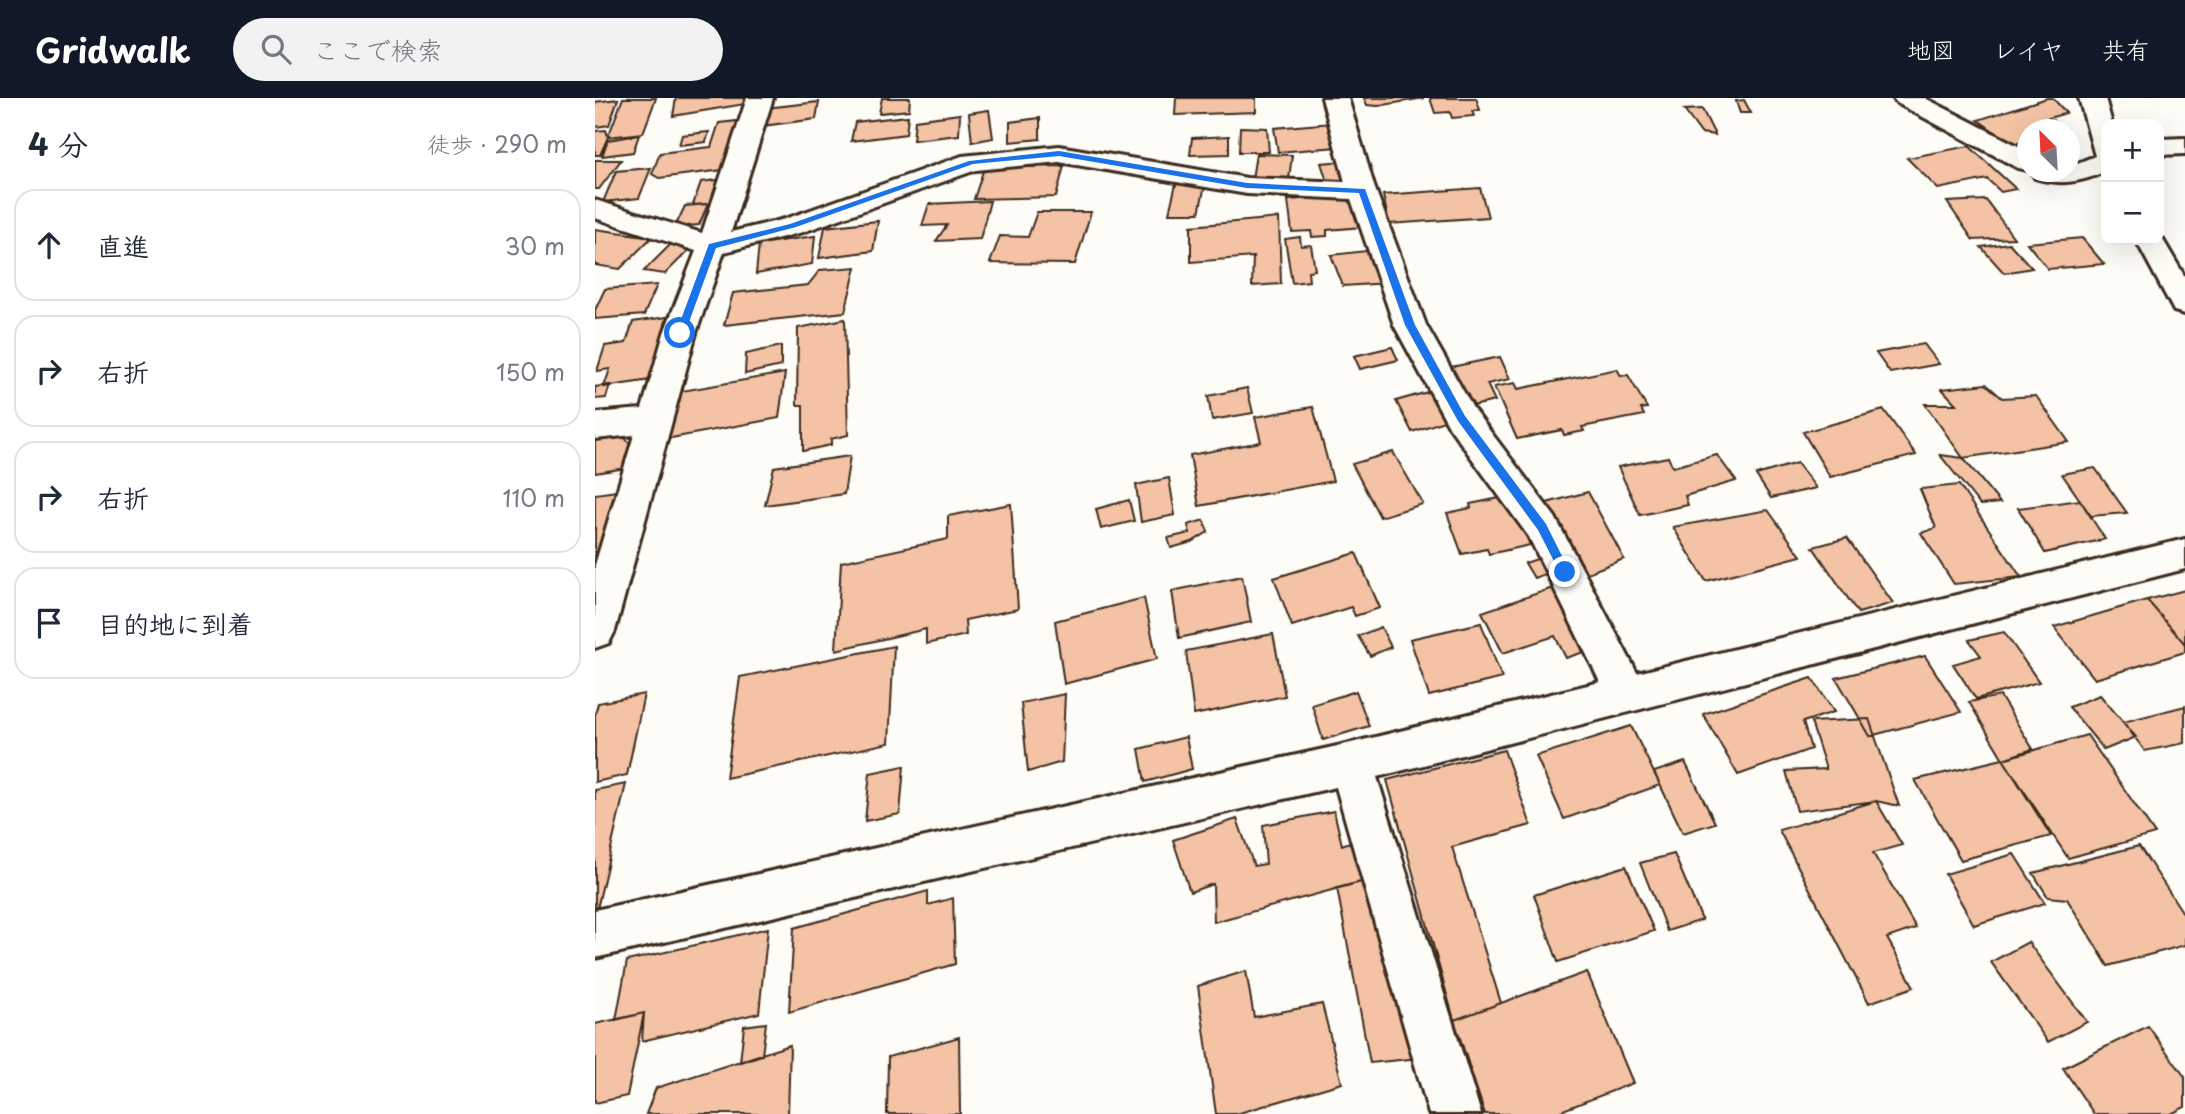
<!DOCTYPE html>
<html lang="ja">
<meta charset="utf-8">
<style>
:root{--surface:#fff;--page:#f2f2f3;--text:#1f2937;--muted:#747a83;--line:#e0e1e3;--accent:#111827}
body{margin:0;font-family:"Playpen Sans","Klee One",sans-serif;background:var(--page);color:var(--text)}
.controls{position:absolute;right:21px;top:21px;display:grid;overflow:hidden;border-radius:14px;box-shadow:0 7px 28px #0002}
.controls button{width:63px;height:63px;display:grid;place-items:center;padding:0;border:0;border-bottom:2px solid var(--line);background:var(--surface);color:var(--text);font:35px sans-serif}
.compass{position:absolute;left:1422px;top:21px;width:63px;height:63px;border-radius:50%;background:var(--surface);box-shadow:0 7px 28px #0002;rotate:336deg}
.stop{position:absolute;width:21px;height:21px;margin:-16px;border:5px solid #1a73e8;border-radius:50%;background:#fff}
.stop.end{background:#1a73e8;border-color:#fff;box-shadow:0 2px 7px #0008}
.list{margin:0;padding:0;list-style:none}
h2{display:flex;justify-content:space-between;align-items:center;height:91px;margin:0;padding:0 28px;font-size:30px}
h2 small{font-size:23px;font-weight:400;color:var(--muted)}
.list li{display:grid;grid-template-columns:46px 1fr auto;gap:21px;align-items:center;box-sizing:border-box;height:112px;margin:0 14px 14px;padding:0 14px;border:2px solid var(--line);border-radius:21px}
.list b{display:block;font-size:26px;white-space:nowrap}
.list em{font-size:23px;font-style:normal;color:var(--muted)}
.icon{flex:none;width:38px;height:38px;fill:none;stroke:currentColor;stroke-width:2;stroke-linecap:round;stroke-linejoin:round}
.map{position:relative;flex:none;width:1590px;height:1016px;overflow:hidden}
header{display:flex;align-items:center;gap:42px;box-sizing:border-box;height:98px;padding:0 35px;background:var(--accent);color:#fff}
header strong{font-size:33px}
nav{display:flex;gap:38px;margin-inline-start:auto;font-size:24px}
.search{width:490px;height:63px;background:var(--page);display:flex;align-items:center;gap:18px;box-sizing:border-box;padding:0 24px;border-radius:38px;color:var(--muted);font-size:26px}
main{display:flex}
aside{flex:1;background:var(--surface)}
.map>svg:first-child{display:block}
.building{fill:#f4c3a5;stroke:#3b2a1e;stroke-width:2}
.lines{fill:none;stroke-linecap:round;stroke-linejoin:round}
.minor-casing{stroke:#3b2a1e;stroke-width:6}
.minor{fill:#fdfcf7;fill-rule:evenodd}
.route{fill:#1a73e8}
</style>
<header>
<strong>Gridwalk</strong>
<div class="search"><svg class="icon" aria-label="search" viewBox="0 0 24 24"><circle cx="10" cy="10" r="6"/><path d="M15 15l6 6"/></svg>ここで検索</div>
<nav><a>地図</a><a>レイヤ</a><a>共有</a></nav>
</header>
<main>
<aside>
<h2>4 分<small>徒歩 · 290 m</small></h2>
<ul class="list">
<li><svg class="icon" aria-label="ahead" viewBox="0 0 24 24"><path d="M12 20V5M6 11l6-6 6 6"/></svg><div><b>直進</b></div><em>30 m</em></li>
<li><svg class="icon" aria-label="right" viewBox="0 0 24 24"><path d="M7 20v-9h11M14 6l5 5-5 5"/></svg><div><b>右折</b></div><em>150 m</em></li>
<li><svg class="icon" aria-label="right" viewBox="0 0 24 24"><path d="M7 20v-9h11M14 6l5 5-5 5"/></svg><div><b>右折</b></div><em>110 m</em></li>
<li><svg class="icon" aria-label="arrive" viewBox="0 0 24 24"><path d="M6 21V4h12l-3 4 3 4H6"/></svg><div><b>目的地に到着</b></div></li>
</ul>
</aside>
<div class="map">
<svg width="1590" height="1016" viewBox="0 0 1590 1016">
<rect width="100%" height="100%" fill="#fdfcf7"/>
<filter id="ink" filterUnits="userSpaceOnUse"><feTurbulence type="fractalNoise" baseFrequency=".0143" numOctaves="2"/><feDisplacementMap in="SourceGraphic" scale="14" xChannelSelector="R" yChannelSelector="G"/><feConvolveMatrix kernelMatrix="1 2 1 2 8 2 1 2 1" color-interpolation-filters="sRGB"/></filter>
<g filter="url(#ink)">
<!-- building -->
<path class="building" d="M28,0H61L48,35L13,39Z
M81,0H156V5L78,18Z
M287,0H315L314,12L284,15Z
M581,0H661V14L580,17Z
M769,0H829L783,8L772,7Z
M835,0H881L885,12L877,13L879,18L857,20L855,14L840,15Z
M1452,0H1458L1471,15L1454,20L1470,30L1433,32V43L1418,47L1383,22Z
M23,1L14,27L0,29V4Z
M1149,2L1156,15H1145L1141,3Z
M224,4L221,21L167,28L171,10Z
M1107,11L1120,37L1106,35L1089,12Z
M394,12L398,40L377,44L374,15Z
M365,16L364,37L318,42L320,22Z
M313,18L311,36L256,43L260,24Z
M445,20V41L415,44V24Z
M143,23L128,72L64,80L57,76L65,55L116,49L124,25Z
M737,25L742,49L683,54L679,30Z
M645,29L672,30L674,54H644Z
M11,32L13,39L5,57H0V33Z
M114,34L111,44L84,47L87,37Z
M44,37L38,54L7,58L13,42Z
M634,38V56L595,57L597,40Z
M1374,48L1421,91L1406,94L1392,81L1343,91L1312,60Z
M661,56L697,57L694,81H657Z
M0,62H26L4,91H0Z
M750,63L755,85L733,86L726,65Z
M469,68L461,99L379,101L389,70Z
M56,70L44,100L8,104L21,73Z
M131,81L123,105L98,107L106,84Z
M581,86L610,87L604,115H574Z
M885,90L893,119L794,126L788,97Z
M763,97L768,129L732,132V138L717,139L716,133L697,134L693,102Z
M1391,102L1419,140L1378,142L1352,104Z
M395,103L385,141L341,143L352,127L327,128L334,106Z
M113,106L104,127L80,129L90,108Z
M442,114H496L480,166L395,165L405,138L433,139Z
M684,120L686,186L657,188L658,159L596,164V128Z
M283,123L278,153L224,160L230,129Z
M0,131L57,139L25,171L0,167Z
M220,138L217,166L161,176L164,146Z
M705,139L706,148L716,147L720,172L713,173L714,183L697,185L690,141Z
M1487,140L1509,166L1453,171L1432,145Z
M1414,145L1437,170L1409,175L1386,149Z
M76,146L97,149L70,176L49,173Z
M780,152L793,185L748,188L736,157Z
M261,169L250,214L129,227L138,195L213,187L225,172Z
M62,187L49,217L0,221V212L10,191Z
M72,219L55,282L9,289L15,271L2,273L10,248L31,245L38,224Z
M250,221L253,337L236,341V347L208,353V307H202L203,230Z
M1329,246L1344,266L1295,275L1281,255Z
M186,248V268L150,276L151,256Z
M797,249L803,262L765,271L759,258Z
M905,259L915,281L892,286L900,303L873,309L856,269Z
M1022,271L1026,278L1033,277L1052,310L1046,311L1049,317L987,329L989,333L969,337L967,332L922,341L899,289L920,285L923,291Z
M190,275L184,320L71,341L81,294Z
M1391,286L1407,300L1441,298L1474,344L1368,360L1330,306H1361L1347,291Z
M15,287L11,300L0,301V289Z
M652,290L658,315L617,322L613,298Z
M836,293L849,323L817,334L801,303Z
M718,309L738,383L604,408L595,357L666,344L660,319Z
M1289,312L1321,357L1235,379L1208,334Z
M26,335L37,349L30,370L0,375V338Z
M798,354L828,406L785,419L757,366Z
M1122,357L1141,383L1090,398L1093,407L1045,417L1023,369L1073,359L1078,369Z
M1345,357L1368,360L1405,405L1385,407Z
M255,358L249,396L170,407L179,369Z
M1202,365L1221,390L1176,400L1161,377Z
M1500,370L1532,415L1496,418L1467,376Z
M574,380L580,417L546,424L541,387Z
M1364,387L1426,479L1359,486L1326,435L1341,430L1325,391Z
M29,392L10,457L0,458V396Z
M993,394L1029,461L987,477L948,406Z
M910,399L918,418L922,417L935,447L894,456L892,451L867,456L852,415L876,410L875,406Z
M534,402L539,423L506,431L501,411Z
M1485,402L1510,441L1450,455L1423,410Z
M416,406L423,511L370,522L371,537L331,546V531L241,552L246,464L353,441V418Z
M1173,412L1206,458L1111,483L1078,429Z
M609,422L613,434L597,444L576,450L573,440L595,435L593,427Z
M1252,440L1298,505L1263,515L1218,449Z
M761,455L785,510L760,518L756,509L697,528L679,480Z
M945,460L953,475L939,480L930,465Z
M647,478L656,524L584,540L577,493Z
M958,490L992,553L971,560L960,538L908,555L887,514Z
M1590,492V546L1552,502Z
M549,500L562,561L469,586L460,523Z
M1552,502L1590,546V554L1500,581L1459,529Z
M886,525L907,580L834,598L815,541Z
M786,529L796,549L775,558L763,538Z
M1409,534L1444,584L1381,601L1358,566L1386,558L1374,542Z
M678,536L690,598L599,617L591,553Z
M299,548L294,645L131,680L145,579Z
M1330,558L1366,614L1275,638L1241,580Z
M1217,580L1239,614L1208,624L1216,651L1143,677L1108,616Z
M761,593L774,628L728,642L717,607Z
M49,596L32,677L0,684V617L3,605Z
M470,596L467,664L433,674L426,605Z
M1505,597L1541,639L1509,652L1474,609Z
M1405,598L1438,651L1408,661L1374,604Z
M1590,608V645L1550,653L1528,624Z
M1274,621L1304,708L1281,703L1202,713L1191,673L1231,671L1216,624Z
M1036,628L1065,687L969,721L941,658Z
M1492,637L1560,736L1473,760L1408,661Z
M591,639L597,671L550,684L544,651Z
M909,652L936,727L857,749L906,905L859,922L792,682Z
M1408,661L1456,738L1366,762L1320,682Z
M1090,664L1120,725L1088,735L1059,674Z
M309,668L305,716L270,723L275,675Z
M31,686L2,811L0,812V692Z
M1281,703L1307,747L1278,755L1321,830L1292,840L1319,889L1274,905L1184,732Z
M739,713L747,747L771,738L781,780L619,824L618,786L595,794L578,742L642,721L659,768L671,766L668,727Z
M1544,748L1590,818V847L1513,868L1472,801L1453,799L1438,775Z
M1079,756L1107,822L1072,833L1045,765Z
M1419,756L1450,805L1379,827L1350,776Z
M1031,768L1059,833L963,864L939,797Z
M781,780L824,960L775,965L742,790Z
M333,793V807L358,800L360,866L194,914L199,830Z
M173,830L164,915L47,943L49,915L21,922L32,863Z
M1433,844L1492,924L1453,944L1396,864Z
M651,873L659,919L727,906L747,985L641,1016H621L603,888Z
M992,874L1038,985L958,1016H890L859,922Z
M49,915L32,998L0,1005V926Z
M171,925L167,957L145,964L149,928Z
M1553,928L1590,979V1009L1576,1016H1499L1468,970Z
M364,939L365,1016H292L293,959Z
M195,947L193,1016H51L61,990Z"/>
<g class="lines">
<defs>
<path id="minor" d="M152,0H178L136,134L190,121L367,58L464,48L652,80L750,84L727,0H753L779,88L831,227L879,312L960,419L1042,575L1590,441V471L782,679L886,1016H834L741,689L0,860V812L756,645L1005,584L934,439L855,330L799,227L756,101L652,96L464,64L381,72L208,134L129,154L101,235L20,533L14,545L0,550V467L39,337L0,341V315L47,311L69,235L101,153L0,120V102L107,135Z
M1298,0H1330L1433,53V72L1423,70L1302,5Z
M1484,0H1510L1517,26H1511V73C1487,84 1466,88 1440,80L1437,74H1475V68L1500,58Z
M1590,40V56L1564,57V41Z
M1564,135L1590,179V216L1579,213L1541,142H1564Z"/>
</defs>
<!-- minor casing -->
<use href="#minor" class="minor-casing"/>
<!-- minor -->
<use href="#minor" class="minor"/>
</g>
</g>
<!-- route -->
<path class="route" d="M464,53L652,85L770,91L820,227L870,318L951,426L975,474L974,477H966L943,432L863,323L810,227L764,95L652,90L464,58L378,66L201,129L121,150L90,235L85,239L81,235L114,146L195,126L374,63Z"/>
</svg>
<div class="controls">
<button>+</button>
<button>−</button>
</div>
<svg class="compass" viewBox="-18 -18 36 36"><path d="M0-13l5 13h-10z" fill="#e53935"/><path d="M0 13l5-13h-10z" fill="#747a83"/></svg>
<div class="stop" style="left:85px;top:235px"></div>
<div class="stop end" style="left:970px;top:474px"></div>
</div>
</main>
